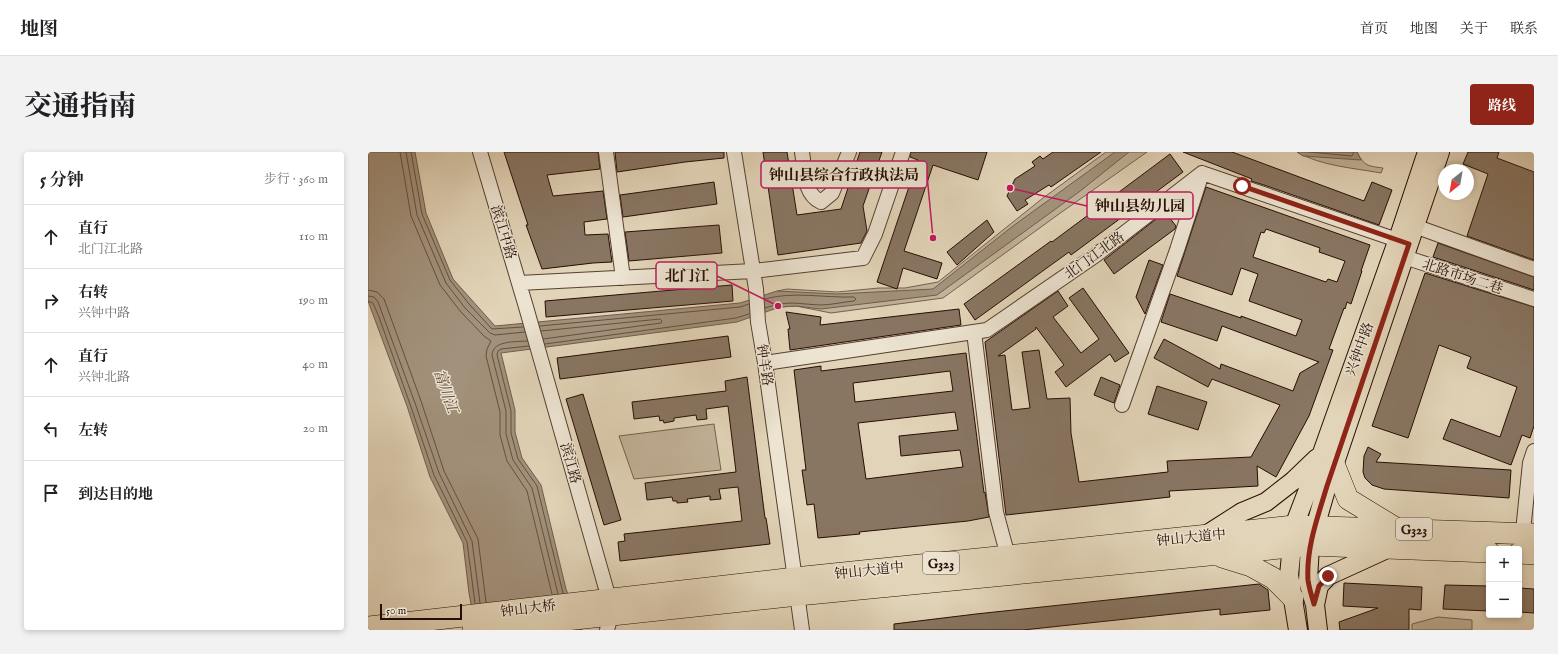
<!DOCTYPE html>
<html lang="zh">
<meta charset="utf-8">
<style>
:root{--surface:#fff;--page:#f2f2f2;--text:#202124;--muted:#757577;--line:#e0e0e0;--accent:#8f2418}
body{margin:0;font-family:"IM FELL English","Noto Serif SC",serif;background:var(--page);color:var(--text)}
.controls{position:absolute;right:12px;bottom:12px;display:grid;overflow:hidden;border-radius:4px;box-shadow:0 2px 6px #0003}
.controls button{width:36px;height:36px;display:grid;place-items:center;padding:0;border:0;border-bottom:1px solid var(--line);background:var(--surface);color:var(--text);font:20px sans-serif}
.compass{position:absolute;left:1070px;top:12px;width:36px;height:36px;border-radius:50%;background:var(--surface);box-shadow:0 2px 6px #0003;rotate:211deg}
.scale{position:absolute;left:12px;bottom:10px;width:82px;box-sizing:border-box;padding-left:4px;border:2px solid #270e04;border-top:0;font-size:11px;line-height:14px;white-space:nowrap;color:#270e04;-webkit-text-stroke:3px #ece3d1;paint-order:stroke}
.stop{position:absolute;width:12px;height:12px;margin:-9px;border:3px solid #8f2418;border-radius:50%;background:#fff}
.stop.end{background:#8f2418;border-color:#fff;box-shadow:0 1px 4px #0008}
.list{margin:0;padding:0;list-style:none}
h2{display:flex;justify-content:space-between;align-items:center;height:52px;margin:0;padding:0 16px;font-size:17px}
h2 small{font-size:13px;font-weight:400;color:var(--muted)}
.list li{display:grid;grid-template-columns:26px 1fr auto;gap:12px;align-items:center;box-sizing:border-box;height:64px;padding:0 16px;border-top:1px solid var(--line)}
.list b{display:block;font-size:15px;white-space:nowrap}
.list p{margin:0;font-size:13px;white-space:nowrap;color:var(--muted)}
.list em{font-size:13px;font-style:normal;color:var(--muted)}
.icon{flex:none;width:22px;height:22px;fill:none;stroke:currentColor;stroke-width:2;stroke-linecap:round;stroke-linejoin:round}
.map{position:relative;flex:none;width:1166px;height:478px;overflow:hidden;border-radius:4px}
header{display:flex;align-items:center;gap:24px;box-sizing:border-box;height:56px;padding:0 20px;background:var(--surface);border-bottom:1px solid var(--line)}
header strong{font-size:19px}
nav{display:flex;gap:22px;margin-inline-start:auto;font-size:14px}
.intro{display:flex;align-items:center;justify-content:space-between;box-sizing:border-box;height:96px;padding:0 24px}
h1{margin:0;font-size:28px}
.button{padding:10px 18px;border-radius:4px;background:var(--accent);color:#fff;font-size:14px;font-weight:700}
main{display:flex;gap:24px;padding:0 24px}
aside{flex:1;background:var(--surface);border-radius:4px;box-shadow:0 2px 6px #0003}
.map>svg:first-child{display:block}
.green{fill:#c2b299;stroke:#74604e}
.water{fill:#a2917b;stroke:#715d4b}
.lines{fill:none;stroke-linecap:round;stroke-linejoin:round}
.shore{stroke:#645040;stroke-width:1}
.building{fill:#887562;stroke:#270e04;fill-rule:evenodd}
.minor-casing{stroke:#564031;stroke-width:16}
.major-casing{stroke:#270e04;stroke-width:20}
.highway-casing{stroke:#270e04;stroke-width:22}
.minor{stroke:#ece3d1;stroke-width:14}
.major{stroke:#e2d4b8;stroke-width:18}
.highway{stroke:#e2d4b8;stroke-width:21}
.route{stroke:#8f2418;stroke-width:5}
.labels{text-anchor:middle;stroke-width:3;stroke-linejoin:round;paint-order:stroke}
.shield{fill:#ece3d1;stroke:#624e42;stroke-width:1}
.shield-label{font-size:13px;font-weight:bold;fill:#270e04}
.street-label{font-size:14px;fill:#270e04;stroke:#ece3d1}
.water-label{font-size:15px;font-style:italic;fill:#5e493a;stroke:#ece3d1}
.leader{fill:none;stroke:#c2185b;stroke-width:1.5}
.callout-dot{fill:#c2185b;stroke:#ece3d1;stroke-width:1.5}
.callout{fill:#ece3d1;stroke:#c2185b;stroke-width:1.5}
.callout-label{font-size:15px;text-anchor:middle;font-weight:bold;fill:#270e04}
</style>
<header>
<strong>地图</strong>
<nav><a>首页</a><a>地图</a><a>关于</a><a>联系</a></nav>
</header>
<div class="intro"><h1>交通指南</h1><a class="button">路线</a></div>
<main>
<aside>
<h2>5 分钟<small>步行 · 360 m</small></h2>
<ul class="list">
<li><svg class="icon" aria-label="ahead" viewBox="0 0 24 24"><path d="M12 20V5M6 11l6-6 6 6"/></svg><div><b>直行</b><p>北门江北路</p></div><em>110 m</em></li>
<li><svg class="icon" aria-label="right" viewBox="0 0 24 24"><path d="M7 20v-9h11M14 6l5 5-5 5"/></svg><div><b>右转</b><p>兴钟中路</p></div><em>190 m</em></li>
<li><svg class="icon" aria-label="ahead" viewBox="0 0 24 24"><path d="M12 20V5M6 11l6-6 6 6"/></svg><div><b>直行</b><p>兴钟北路</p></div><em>40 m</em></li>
<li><svg class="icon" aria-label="left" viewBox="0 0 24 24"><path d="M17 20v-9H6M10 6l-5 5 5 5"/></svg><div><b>左转</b></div><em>20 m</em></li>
<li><svg class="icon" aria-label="arrive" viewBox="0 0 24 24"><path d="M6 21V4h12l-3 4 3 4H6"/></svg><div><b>到达目的地</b></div></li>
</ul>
</aside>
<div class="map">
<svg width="1166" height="478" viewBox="0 0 1166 478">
<rect width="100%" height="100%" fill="#e2d4b8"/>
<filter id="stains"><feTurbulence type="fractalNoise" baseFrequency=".005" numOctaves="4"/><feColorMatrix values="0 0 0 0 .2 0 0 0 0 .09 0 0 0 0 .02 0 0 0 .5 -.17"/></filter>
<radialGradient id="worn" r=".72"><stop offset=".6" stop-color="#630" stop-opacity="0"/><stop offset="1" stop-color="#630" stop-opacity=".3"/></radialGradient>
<!-- green -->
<path class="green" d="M738,0H779L691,62L575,146L463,161L428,154L412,155L409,139L419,137L469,140L511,136H537L570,130L675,46Z
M929,0H989C996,14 1000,14 1015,16L1013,21C986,16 953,14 929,0Z
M346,272L353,318L266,327L251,284Z
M1070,465L1104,468V478H1044V472Z"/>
<!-- water -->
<path class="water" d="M0,0H47L58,61L85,127L127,174L372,151L409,139L469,142L565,137L645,74L747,0H761L711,40L569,143L453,157L428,154L412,155L369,170L133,201L147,258V280L154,306L173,333L198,437L214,478H108L101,441L95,391L62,325L39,254L0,149Z
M929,0H989L993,8L935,4Z"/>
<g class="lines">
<!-- shore -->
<path class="shore" d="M32,0L43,64L72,133L93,160L116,184L123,189L119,197L118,204L132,260V283L139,309L159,339L184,442
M38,0L49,63L78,131L97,156L122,181L127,183L157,180
M43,0L54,62L82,128L101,152L124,177L155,175
M941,0L984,4L986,0
M0,138L9,140L16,147L53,249L76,319L110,387L118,450
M0,144L6,145L10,150L47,251L71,321L104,389L112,451
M397,147C424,139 457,146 486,145L488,147L486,149C475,150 463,153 452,153C429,152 421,148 397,156
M0,149L5,151L11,165L42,252L66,323L99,390L107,451
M172,174L372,155L381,152
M173,179L292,167L294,169L293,171L175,187
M159,189C148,190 125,188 124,203L138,259V282L145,308L164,336L190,442
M177,192L368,166L381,162
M161,194L133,197L130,199L129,203L143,259V281L150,307L169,334L195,441"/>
</g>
<!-- building -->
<path class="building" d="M136,0H230L232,17L179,23L185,44L235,39L239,67L216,70L217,83L240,82L244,110L225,111L174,117L158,73H160Z
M247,0H356V6L317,10L249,20Z
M395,0H419L429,63L473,57L492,0H514L495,54L499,79L493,91L410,103Z
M543,0H619L610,28L565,13L536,99L574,111L569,127L535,116L529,137L509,130L550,8L542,5Z
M685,0H733L683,35L681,33L657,48L660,52L649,59L639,44L647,27L667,14L664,10L672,4L675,7Z
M815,0H864L996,49L1004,30L1024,38L1011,73L896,33L883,29L884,27Z
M1100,0H1131L1129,6L1166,20V108L1099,84L1120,22L1095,12Z
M802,2L815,20L703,103L701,100L607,168L596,152L683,89L684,90Z
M346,30L349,52L255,65L252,43Z
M838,35L1002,93L993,119H994L983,152L979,150L977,157L976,156L961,197L965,198L941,264L908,325L889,314L890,334L801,339L802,345L638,363L617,190L690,139L700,154L685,165L713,201L731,187L701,146L715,136L761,201L747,210L742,202L698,235L687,220L696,213L668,175V177L630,204L637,203L644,258L662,256L654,200L671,198L679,247L702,246L703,281L711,330L800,320L799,309L883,305L912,253L844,227L840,235L786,206L796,187L852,217L853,212L925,239L932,221L951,210L854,174L849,189L793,170L802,142L873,166V164L928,184L934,168L881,149L890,122L873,116L864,143L809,124ZM898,77L952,96L951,100L977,109L969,130L960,127L958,130L885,105L893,80L896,81Z
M797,60L808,74L807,77L746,122L736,108Z
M619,68L626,80L589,113L579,100Z
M351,73L354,101L261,109L257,80Z
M1070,91L1166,125V138L1065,105Z
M781,108L795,113L777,162L768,145Z
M1057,121L1166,155V274L1162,286L1154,283L1143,313L1075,287L1083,267L1132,285L1149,235L1099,216L1103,205L1071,193L1040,286L1004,274Z
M364,133L365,149L178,165L177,149Z
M591,157L593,173L422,198L420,177H422L418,160L453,165L452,173Z
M360,184L363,205L192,227L189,206Z
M598,201L616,341L617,340L621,365L600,369L491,380L492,382L450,386L446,352L439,353L434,318H438L426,218L453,214V219ZM582,219L585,239L487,250L485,231ZM587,260L590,278L531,284L533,304L592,298L595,315L498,327L490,271Z
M379,225L397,366H398L402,392L252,409L250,390L257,389L256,382L374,369L370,335L351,337L353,347L342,348V344L319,347L320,350L309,351V349H305L304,345L279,348L277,331L368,320L360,254L338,257L339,267L329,268L328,263L306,266V269L296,271L295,268L292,269L291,264L266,267L264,250L358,239L357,229Z
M733,225L752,233L746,251L726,243Z
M789,234L839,250L830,278L780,262Z
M215,242L253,368L236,373L198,247Z
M1000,295L1013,302L1008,310L1143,318L1141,346L1016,337L1004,333L997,326L995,320L996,304Z
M976,431L1054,435L1053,458L1041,457V478H972L971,470L1010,456L975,454Z
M891,432L900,438L902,458L852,463V457L655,478H526V472L608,462Z
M1077,433L1121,434V459L1075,457Z
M1151,436L1166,437V461L1151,460Z"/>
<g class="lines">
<defs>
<path id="minor" d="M112,0L158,155L241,447L243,463L239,478
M238,0L255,126
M366,0L388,137L390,170L397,211L434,478
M434,0C437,17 435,42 453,50L464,41L481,0
M1038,71L1166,117
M1027,102L1166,147
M151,131L385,119L495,106L507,82L535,0
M606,180L628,360L642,412
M397,211L619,178L728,103L834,21L1038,91
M754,253L809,98L834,21
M1154,389L1162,311L1166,299"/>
<path id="major" d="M838,383L874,360L898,350L925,329L949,306
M947,453L951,434L960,424L1019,397
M930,478L921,423L926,374L954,301L1030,87L1059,0
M950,478L947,453L940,429L942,393L959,334L1072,0"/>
<path id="highway" d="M966,312L980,347L1026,375
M1151,401L1166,402
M854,405L883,414L905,426L925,446
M0,475L427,426L926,374L1166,382
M105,478L430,443L923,395L942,393L1121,400"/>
</defs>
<!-- minor casing -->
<use href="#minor" class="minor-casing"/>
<!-- major casing -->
<use href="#major" class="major-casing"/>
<!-- highway casing -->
<use href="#highway" class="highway-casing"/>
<!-- minor -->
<use href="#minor" class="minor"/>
<!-- major -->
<use href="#major" class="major"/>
<!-- highway -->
<use href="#highway" class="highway"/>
</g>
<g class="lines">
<!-- route -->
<path class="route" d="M874,34L1041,92L959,334C950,364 938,396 940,428C941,436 944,445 946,452L951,434L960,424"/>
</g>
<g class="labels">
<!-- shield labels -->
<g class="shield">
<rect x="1028" y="366" width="36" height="22" rx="3"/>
<rect x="555" y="400" width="36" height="22" rx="3"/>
</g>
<g class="shield-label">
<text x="1046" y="382">G323</text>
<text x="573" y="416">G323</text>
</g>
<!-- street labels -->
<g class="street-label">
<text transform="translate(136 80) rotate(73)" y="5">滨江中路</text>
<text transform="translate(726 103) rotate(-36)" y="5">北门江北路</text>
<text transform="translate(1095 124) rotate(18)" y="5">北路市场二巷</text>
<text transform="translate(991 197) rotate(-70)" y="5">兴钟中路</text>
<text transform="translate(397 213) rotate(81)" y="5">钟羊路</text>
<text transform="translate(203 311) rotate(74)" y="5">滨江路</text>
<text transform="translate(823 385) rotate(-6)" y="5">钟山大道中</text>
<text transform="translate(501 418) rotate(-6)" y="5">钟山大道中</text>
<text transform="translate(160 456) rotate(-7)" y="5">钟山大桥</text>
</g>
<!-- water labels -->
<g class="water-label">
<text transform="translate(78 239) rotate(71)" y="5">富川江</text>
</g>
</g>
<!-- callouts -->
<path class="leader" d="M565 86L559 23M642 36L719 54M410 154L349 124"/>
<g class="callout-dot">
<circle cx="565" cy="86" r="4"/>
<circle cx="642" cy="36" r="4"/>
<circle cx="410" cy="154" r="4"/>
</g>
<g class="callout">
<rect x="393" y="9" width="166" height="27" rx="4"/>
<rect x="719" y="40" width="106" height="27" rx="4"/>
<rect x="288" y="110" width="61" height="27" rx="4"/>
</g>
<g class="callout-label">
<text x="476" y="28">钟山县综合行政执法局</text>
<text x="772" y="59">钟山县幼儿园</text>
<text x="319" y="129">北门江</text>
</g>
<rect width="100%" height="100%" filter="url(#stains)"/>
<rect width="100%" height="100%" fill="url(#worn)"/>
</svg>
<div class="controls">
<button>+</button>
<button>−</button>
</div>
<svg class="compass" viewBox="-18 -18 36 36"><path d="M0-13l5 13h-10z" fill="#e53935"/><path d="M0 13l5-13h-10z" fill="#757577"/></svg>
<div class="scale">50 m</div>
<div class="stop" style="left:874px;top:34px"></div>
<div class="stop end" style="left:960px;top:424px"></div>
</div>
</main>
